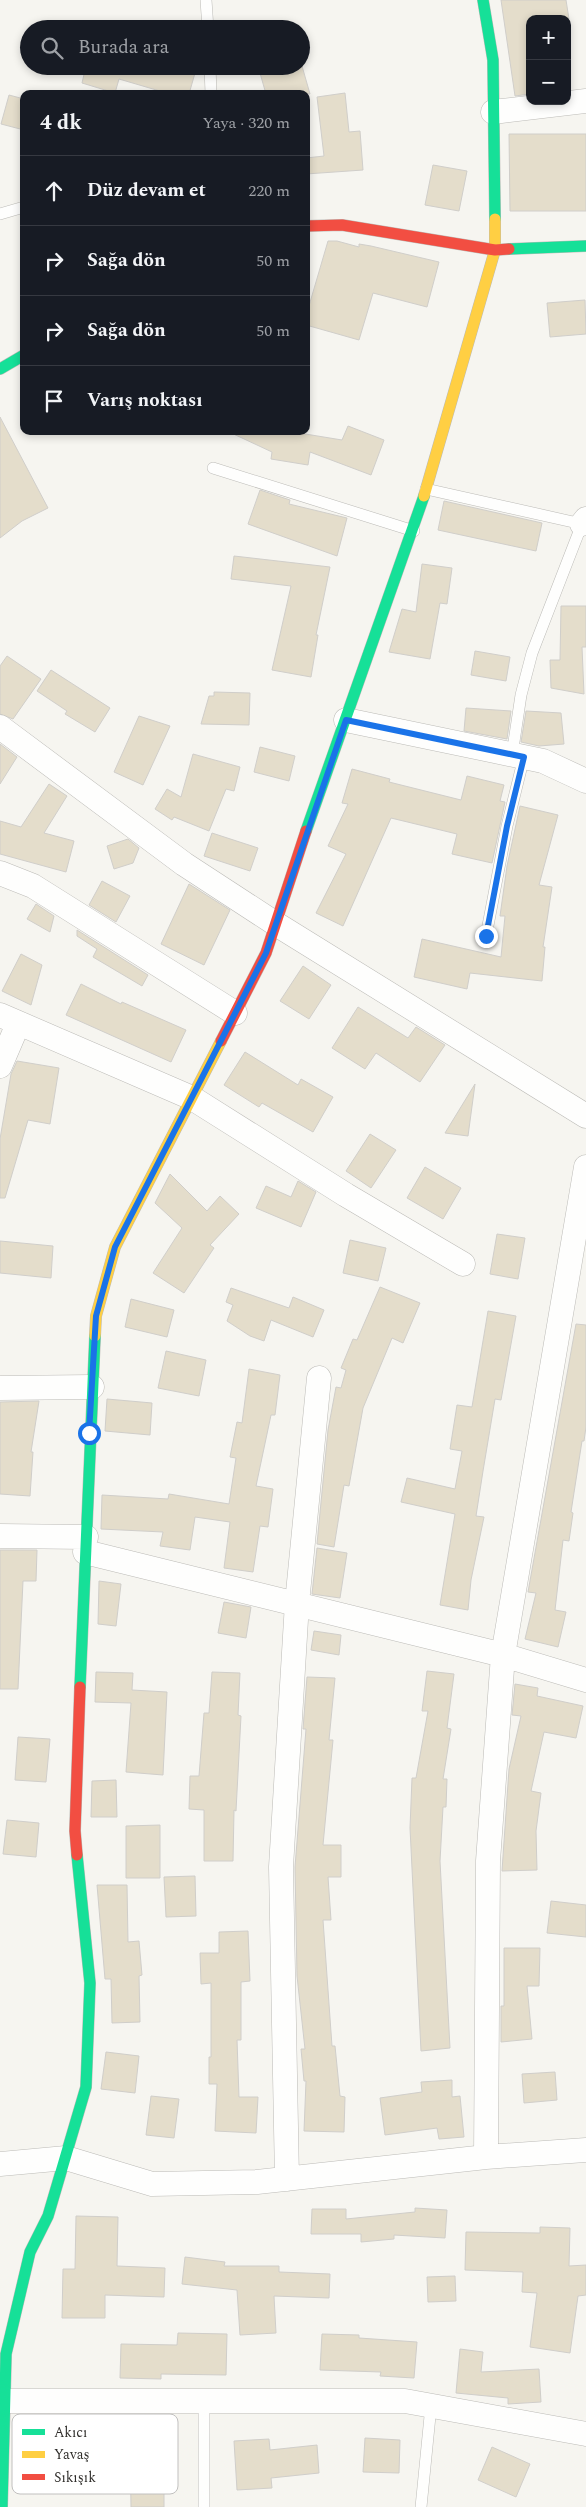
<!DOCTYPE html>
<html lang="tr">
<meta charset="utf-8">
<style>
:root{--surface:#171b24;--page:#20242c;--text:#f1f3f6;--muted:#9ea1a6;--line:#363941}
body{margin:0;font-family:Spectral,serif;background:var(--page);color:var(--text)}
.controls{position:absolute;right:15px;top:15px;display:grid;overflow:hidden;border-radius:10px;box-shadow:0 2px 8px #0003}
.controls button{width:45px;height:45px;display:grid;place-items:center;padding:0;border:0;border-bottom:1px solid var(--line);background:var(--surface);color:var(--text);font:25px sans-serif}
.stop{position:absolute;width:15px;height:15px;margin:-11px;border:4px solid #1a73e8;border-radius:50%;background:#fff}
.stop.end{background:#1a73e8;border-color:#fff;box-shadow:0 1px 5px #0008}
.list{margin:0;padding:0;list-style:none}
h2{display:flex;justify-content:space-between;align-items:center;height:65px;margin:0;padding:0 20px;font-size:21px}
h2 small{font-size:16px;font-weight:400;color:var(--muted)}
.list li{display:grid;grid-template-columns:32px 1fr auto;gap:15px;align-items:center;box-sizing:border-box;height:70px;padding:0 20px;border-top:1px solid var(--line)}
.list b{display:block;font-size:19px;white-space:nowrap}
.list em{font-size:16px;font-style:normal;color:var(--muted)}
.icon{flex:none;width:28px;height:28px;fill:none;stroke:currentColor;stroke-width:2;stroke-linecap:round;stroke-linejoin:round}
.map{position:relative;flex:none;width:586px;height:2507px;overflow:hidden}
.search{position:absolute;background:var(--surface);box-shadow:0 2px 8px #0003;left:20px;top:20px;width:290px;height:55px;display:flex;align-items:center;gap:12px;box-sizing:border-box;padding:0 18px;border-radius:28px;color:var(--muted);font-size:19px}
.panel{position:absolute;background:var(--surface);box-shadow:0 2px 8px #0003;left:20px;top:90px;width:290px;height:345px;border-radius:10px}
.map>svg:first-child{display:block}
.building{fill:#e4ddcb;stroke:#d0ceca}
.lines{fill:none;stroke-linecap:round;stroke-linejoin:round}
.lane-casing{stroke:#bcbbb7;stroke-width:12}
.street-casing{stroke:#bcbbb7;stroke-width:25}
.fast-casing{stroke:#bcbbb7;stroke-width:12}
.slow-casing{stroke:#bcbbb7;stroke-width:12}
.jam-casing{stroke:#bcbbb7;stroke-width:12}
.lane{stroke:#fefefd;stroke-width:11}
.street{stroke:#fefefd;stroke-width:24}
.fast{stroke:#16e098;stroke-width:11}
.slow{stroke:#ffcf43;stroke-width:11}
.jam{stroke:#f24e42;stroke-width:11}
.route{stroke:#1a73e8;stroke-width:6}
.key{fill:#fff;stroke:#c1c0bf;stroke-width:1}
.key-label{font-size:14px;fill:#302e2b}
</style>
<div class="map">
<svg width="586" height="2507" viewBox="0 0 586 2507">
<rect width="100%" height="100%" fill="#f6f5f0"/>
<!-- building -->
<path class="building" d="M501,0H566L569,19H530V94L515,96Z
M86,66H197L189,94H170L119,79L115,93L82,83Z
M282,66H302L310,94H266L260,73Z
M345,93L349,132L360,131L363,170L306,174V158L324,156L317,97Z
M9,95L24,99V130L1,124Z
M509,134H586V211H510Z
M433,165L467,171L459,211L425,205Z
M328,241H337L359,247V244L371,246L439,262L427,307L373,293L359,340L306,325V316Z
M585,300L586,334L550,337L547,303Z
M0,417L48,508L22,521L0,538Z
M348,426L384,440L371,475L310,452L308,465L271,459L272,452L227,431H287L342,440Z
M260,490L290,500L289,504L347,518L337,556L248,524Z
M444,501L542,523L536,551L438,530Z
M234,556L330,567L316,635H318L311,677L272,670L291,586L231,579Z
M422,564L452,568L447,604L440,603L430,659L389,652L402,609L416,612Z
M561,606H586V647H582L584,694L551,688L550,660H560Z
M475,651L510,657L506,681L471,675Z
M7,656L41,679L13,719L0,714V666Z
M51,670L110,708L95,732L65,714L67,711L37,691Z
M214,692L250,693L249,725L201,724L209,696H214Z
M466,708L511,711L507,739L464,731Z
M526,711L561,713L564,744L539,746L521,742Z
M139,716L170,726L143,785L114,772Z
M0,744L17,757L0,784Z
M260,747L295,756L289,781L254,772Z
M193,754L240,767L234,791L226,789L209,831L174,817L172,820L155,809L167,789L181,797Z
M352,769L390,779L389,782L461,800L467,776L504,785L500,801L505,802L492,863L452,854L457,834L391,818L343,926L316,913L346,854L328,846L348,804L342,803Z
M49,784L67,796L44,833L74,841L66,872L0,854V821L21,827Z
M520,806L558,815L539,885L552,887L543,947H545L542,981L470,973L467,989L414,977L422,939L501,957L505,916H500L507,866Z
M212,833L258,848L250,871L204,856Z
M128,839L139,848L133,863L114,869L107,846Z
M102,881L130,896L116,922L89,905Z
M189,884L230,910L204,965L161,944Z
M36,904L54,916L50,932L27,919Z
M77,930L148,975L142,986L93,957L97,949L77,936Z
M21,954L42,965L31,1005L2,991Z
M303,966L331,985L309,1019L280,1001Z
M81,984L121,1004L122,1002L186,1030L171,1062L66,1015Z
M358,1007L408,1038L416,1027L445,1045L420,1082L376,1053L365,1069L332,1048Z
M245,1052L298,1085L301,1079L333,1097L313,1132L262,1103L259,1107L224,1085Z
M17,1061L59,1068L50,1124L28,1120L5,1198H0V1139L11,1074Z
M475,1084L468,1136L445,1133Z
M370,1134L396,1150L371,1188L346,1171Z
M425,1167L461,1188L443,1219L407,1198Z
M170,1174L207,1211L220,1196L239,1214L210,1245L214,1248L184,1293L153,1273L182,1228L155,1203Z
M298,1181L316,1192L301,1227L256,1208L266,1186L291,1197Z
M497,1234L525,1238L518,1279L490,1274Z
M350,1240L386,1248L378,1281L343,1273Z
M0,1241L53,1246L51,1278L0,1273Z
M380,1287L420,1303L403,1343L392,1338L363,1408L349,1486L344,1485L334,1547L317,1544L328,1430L336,1387L341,1388L346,1370L341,1368L353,1339L357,1340Z
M231,1288L289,1308L293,1297L324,1310L313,1337L271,1320L264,1341L250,1336L227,1321L233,1305L226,1302Z
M131,1299L174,1310L167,1337L125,1327Z
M488,1311L516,1316L501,1400L495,1399L483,1471L476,1516L484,1517L471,1580L468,1610L440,1605L455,1514L401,1502L407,1478L455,1489L462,1451L450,1449L457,1405L472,1407Z
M576,1324L586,1325V1427L584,1441H582L571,1512L573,1513L569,1541L563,1540L555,1610L566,1612L558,1647L525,1639L536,1593L528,1592Z
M166,1351L206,1360L199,1396L158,1388Z
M249,1369L280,1375L275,1415H271L256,1486L273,1489L268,1527L260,1526L253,1572L224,1568L230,1522L195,1517L190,1550L160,1546L163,1532L101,1529L102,1495L168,1499L169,1494L229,1504L236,1458L230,1457L237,1422L242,1423Z
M107,1399L152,1403L150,1435L105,1431Z
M39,1401L31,1452H33L30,1496L0,1494V1402Z
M317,1548L347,1553L340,1598L312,1594Z
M0,1550H37L36,1581H23L18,1689H0Z
M99,1581L121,1584L116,1626L98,1624Z
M224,1602L251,1607L246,1638L218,1633Z
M314,1631L341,1635L339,1655L311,1650Z
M427,1671L454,1674L447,1728L451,1729L443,1779H447L446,1807H443L440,1861L450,2048L421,2051L410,1828L412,1778H416L428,1711H422Z
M96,1672L133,1673L132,1690L167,1692L163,1775L126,1772L131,1703L95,1702Z
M212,1672L240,1673L238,1715L241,1716L236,1811L234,1810L233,1861H204V1810L189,1809L190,1776H199L204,1713H209Z
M307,1677L335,1678L329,1740H333L323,1845H341V1877H328L331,1920H323L332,2046H335L340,2096L345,2097L344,2132L304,2131L306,2081H304L301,2049H305L297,1976L295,1867L306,1729H303Z
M515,1684L538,1688L537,1696L583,1706L576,1738L544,1732L531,1791L541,1793L536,1831L537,1870L502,1871L509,1769L521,1716L512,1715Z
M18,1737L50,1739L46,1782L15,1780Z
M116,1780L117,1817H91L92,1781Z
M7,1820L39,1823L36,1857L3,1854Z
M160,1825V1878H126V1826Z
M195,1876L196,1916L166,1917L164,1877Z
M97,1885H127L128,1942L139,1941L142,1975L139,1976L140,2022L112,2023L111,1979H105Z
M551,1901L586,1905V1937L547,1933Z
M248,1931L250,1981L241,1982V2040H237L239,2097H258L256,2133L215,2131L217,2084H209V2057H211V1983L201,1984L200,1953H219V1932Z
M504,1948H540L539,1986H527L532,2039L501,2042V2006H504Z
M106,2052L139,2056L135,2093L101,2089Z
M555,2072L557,2100L524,2103L522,2074Z
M452,2080V2097L460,2096L464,2137L439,2139L437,2128L385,2135L380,2098L422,2092L421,2082Z
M151,2096L179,2099L174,2138L146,2135Z
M415,2208L447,2210L445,2238L394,2235V2239L361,2242V2234H311L312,2209H346V2219L415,2212Z
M76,2216L118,2217L117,2266L165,2268L164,2297L105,2295V2318H62L63,2269H75Z
M540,2227L570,2228L569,2266L586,2265V2295L578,2296L570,2353L530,2347L537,2293L522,2292L523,2272L465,2270L466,2232L540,2233Z
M185,2257L225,2262L224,2266H279V2272L330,2274L329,2298L274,2296L276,2333L240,2335L237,2290L182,2284Z
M455,2276L456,2301L428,2302L427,2277Z
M178,2333L227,2334L226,2375L161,2374V2379L120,2378L121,2344L177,2345Z
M322,2334L359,2335V2338L417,2342L414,2378L380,2376L381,2372L320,2370Z
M460,2349L483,2352L481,2372L539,2369L541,2402L508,2404V2398L456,2393Z
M365,2438L400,2440L399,2473L363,2472Z
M269,2439L270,2450L317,2445L319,2473L271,2478L272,2488L237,2490L234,2441Z
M168,2441L169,2478H164V2507H131L130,2442Z
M492,2447L530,2464L516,2497L478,2480Z"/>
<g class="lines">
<defs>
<path id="lane" d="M206,0L208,29
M210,66L211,94
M0,214L24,207
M213,468L414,531
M426,489L582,524L532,653L521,695L512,755
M486,936L507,826L524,757
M204,2402V2507
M421,2507L431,2406"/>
<path id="street" d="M493,112L586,101
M582,524L586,519
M346,720L543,761L586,781
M0,727L184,864L276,924L586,1116
M0,873L33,886L235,1013
M0,1015L192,1098L346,1195L463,1264
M0,1066L18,1024
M0,1388L92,1387
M0,1536L86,1537
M85,1552L503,1655L586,1680
M486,2157L488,1861L503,1655L586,1167
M0,2164L66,2158L152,2184L257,2182L486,2157L586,2150
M287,2179L281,1867L297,1603L319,1378
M4,2401H405L586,2434"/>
<path id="fast" d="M483,0L493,60L495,219
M509,249L586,246
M0,369L24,355
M306,831L424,496
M80,1687L95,1336
M2,2507L6,2354L30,2252L48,2216L86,2087L90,1983L77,1855"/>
<path id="slow" d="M424,496L495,250V219
M95,1336L96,1316L115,1247L221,1041"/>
<path id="jam" d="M306,226L342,225L495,250L509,249
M221,1041L266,953L306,831
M77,1855L75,1831L80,1687"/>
</defs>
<!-- lane casing -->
<use href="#lane" class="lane-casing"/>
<!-- street casing -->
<use href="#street" class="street-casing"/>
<!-- fast casing -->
<use href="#fast" class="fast-casing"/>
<!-- slow casing -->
<use href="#slow" class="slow-casing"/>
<!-- jam casing -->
<use href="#jam" class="jam-casing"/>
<!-- lane -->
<use href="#lane" class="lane"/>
<!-- street -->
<use href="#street" class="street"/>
<!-- fast -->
<use href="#fast" class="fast"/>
<!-- slow -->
<use href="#slow" class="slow"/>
<!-- jam -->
<use href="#jam" class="jam"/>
</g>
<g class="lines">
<!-- route -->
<path class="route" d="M89,1433L96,1316L115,1247L266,953L346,720L524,757L507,826L486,936"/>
</g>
<!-- legend -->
<rect x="12" y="2414" width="166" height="80" rx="8" class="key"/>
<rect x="22" y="2429" width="23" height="6" fill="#16e098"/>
<rect x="22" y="2451" width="23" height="7" fill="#ffcf43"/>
<rect x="22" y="2474" width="23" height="6" fill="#f24e42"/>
<g class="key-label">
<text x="54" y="2437">Akıcı</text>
<text x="54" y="2459">Yavaş</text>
<text x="54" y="2482">Sıkışık</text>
</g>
</svg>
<div class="controls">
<button>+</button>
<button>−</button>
</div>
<div class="stop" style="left:89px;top:1433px"></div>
<div class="stop end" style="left:486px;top:936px"></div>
<div class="search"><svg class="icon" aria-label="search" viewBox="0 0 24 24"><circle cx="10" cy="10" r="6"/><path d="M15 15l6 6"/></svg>Burada ara</div>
<section class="panel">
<h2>4 dk<small>Yaya · 320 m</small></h2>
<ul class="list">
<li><svg class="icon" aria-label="ahead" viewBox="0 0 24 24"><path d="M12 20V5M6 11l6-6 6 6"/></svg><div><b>Düz devam et</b></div><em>220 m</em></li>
<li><svg class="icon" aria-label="right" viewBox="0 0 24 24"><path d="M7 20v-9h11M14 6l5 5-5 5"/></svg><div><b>Sağa dön</b></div><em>50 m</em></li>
<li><svg class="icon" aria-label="right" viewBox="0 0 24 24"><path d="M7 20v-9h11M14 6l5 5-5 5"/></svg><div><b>Sağa dön</b></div><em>50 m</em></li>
<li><svg class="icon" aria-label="arrive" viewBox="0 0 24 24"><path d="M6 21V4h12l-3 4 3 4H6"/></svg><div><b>Varış noktası</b></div></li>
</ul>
</section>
</div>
